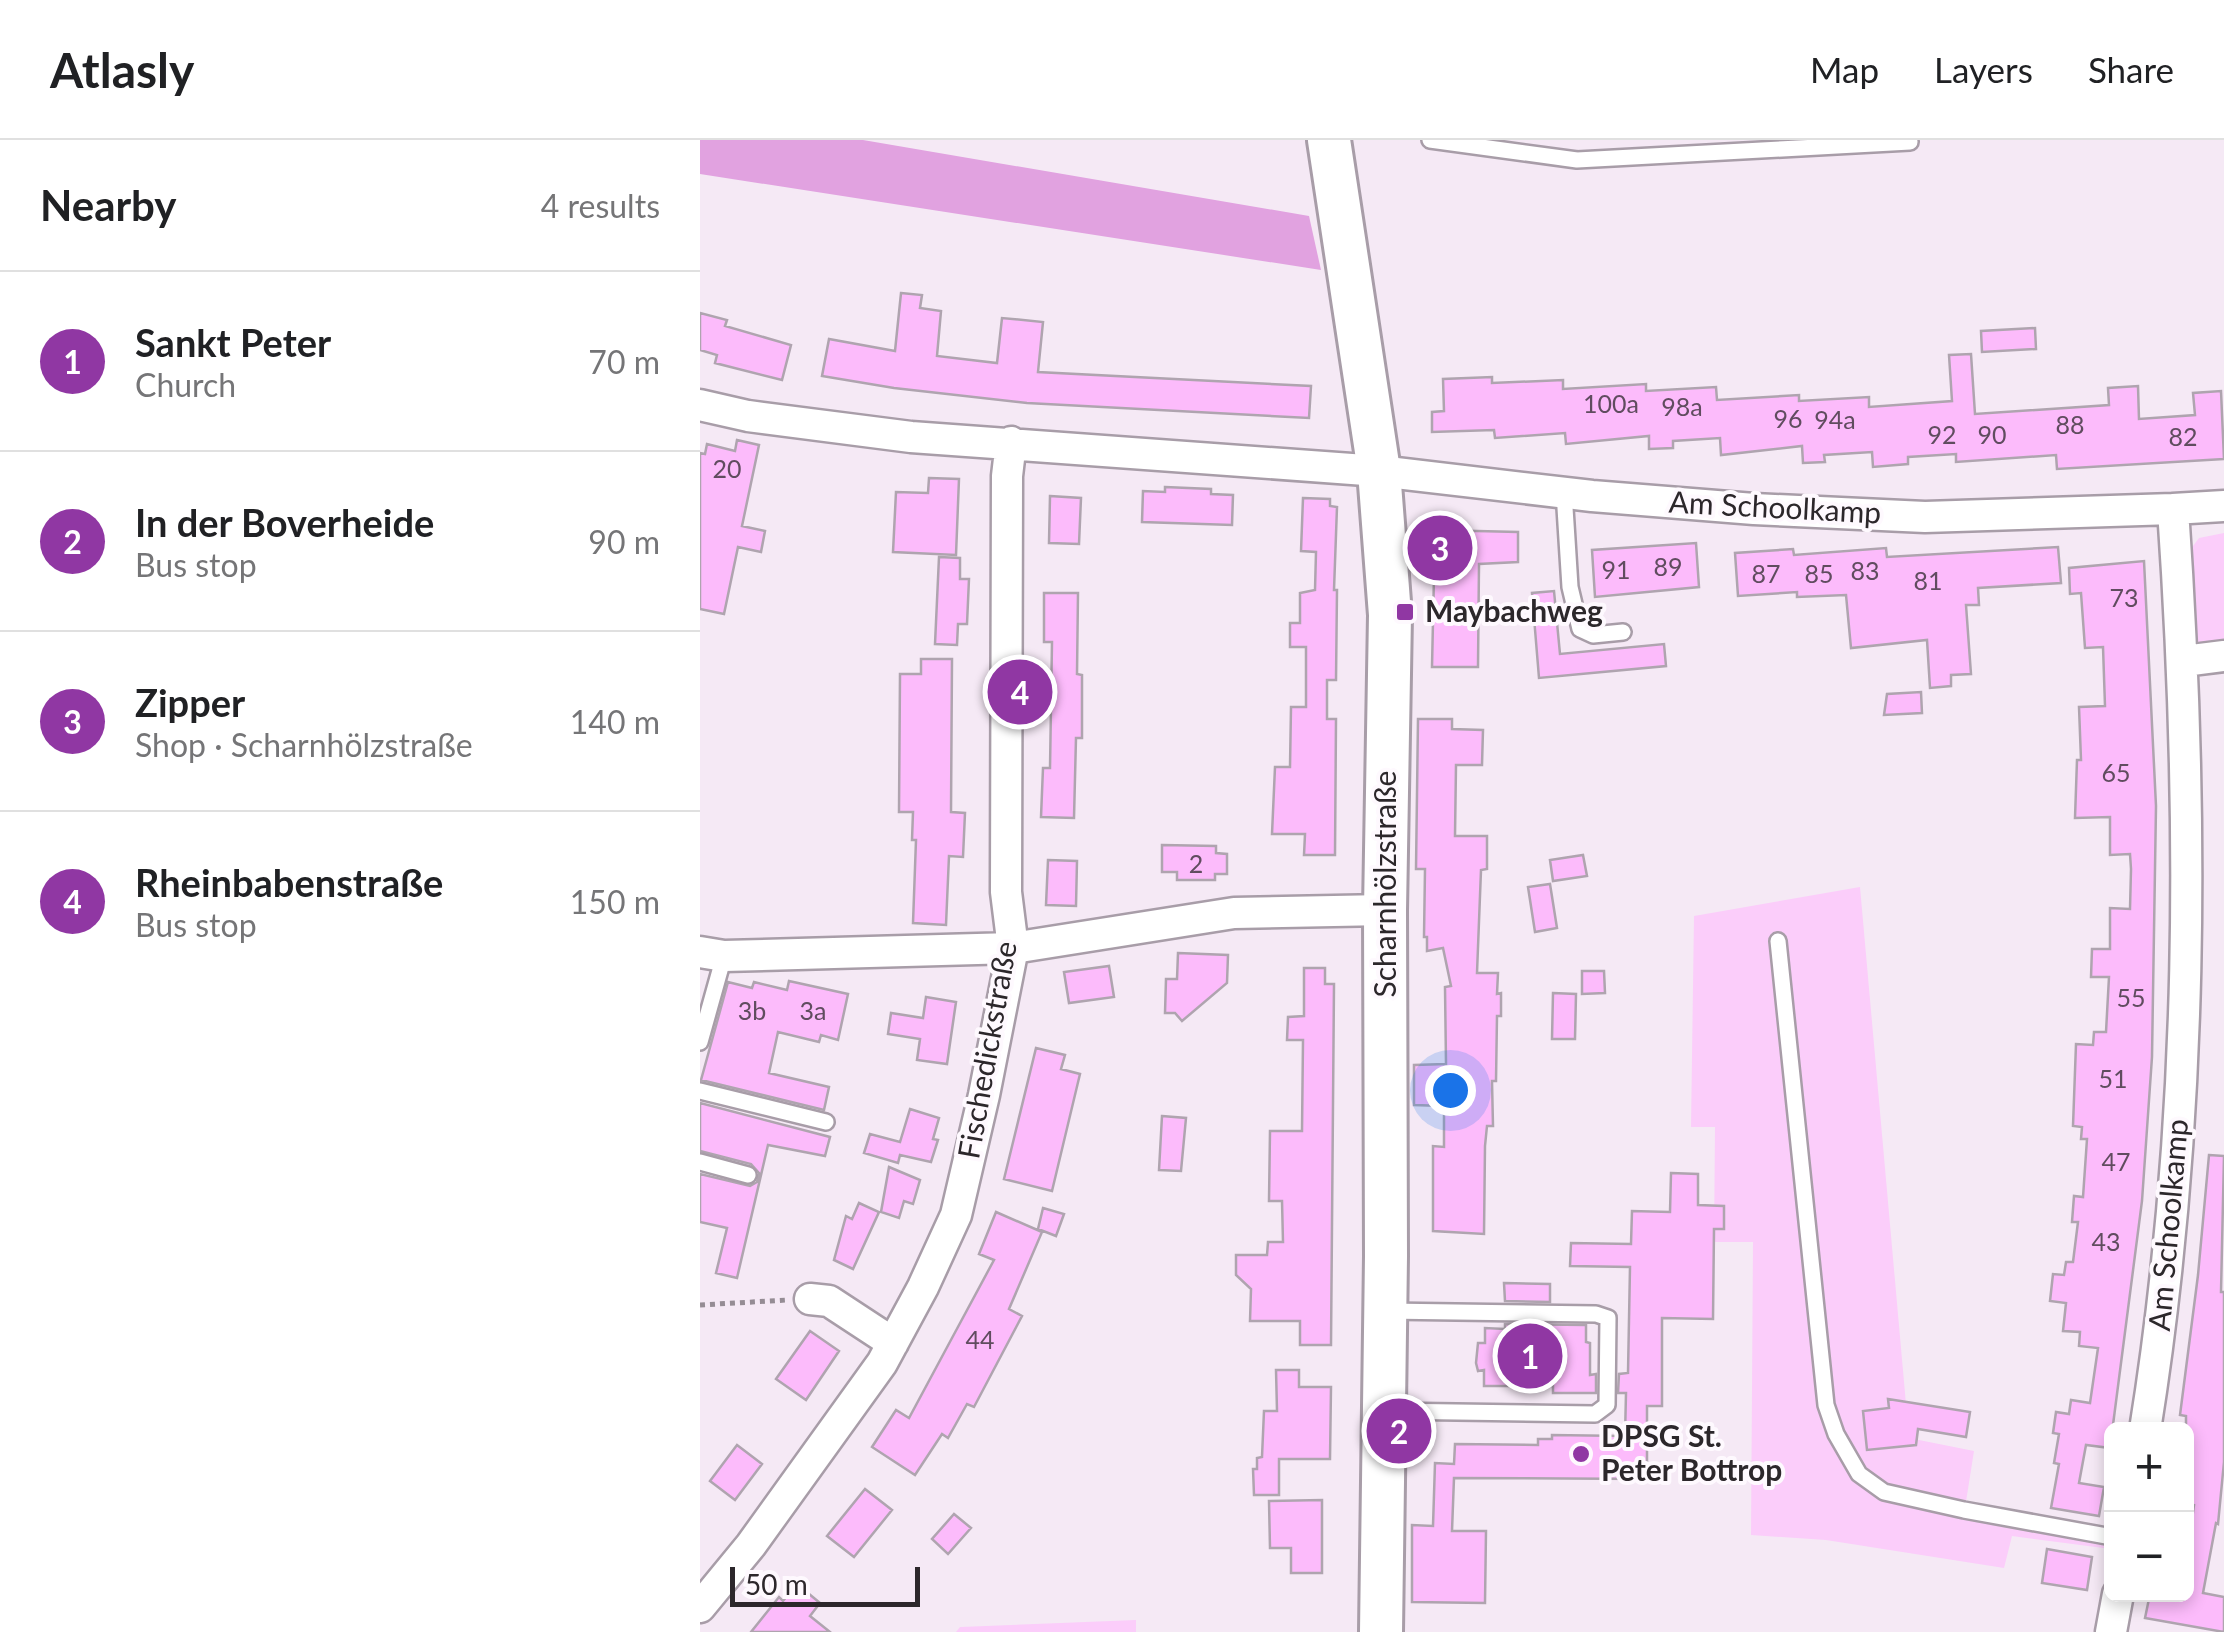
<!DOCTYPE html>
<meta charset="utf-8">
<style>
:root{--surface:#fff;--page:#f2f2f2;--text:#202124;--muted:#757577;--line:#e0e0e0;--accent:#9037a3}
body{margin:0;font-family:Lato,sans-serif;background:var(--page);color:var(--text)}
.controls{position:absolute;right:30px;bottom:30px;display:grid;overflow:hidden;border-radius:15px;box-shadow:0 5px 15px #0003}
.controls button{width:90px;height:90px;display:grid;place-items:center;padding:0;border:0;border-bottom:2px solid var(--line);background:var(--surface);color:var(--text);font:50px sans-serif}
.scale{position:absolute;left:30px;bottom:25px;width:190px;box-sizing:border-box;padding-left:10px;border:5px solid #2c272b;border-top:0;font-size:28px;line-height:35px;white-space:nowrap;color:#2c272b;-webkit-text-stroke:8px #fef9fe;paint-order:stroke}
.you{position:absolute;left:750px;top:950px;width:35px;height:35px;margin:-25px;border:8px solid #fff;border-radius:50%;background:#1a73e8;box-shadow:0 0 0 15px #1a73e833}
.badge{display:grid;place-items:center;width:65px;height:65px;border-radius:50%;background:var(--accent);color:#fff;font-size:32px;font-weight:700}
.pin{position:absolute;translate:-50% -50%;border:5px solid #fff;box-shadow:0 2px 10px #0006}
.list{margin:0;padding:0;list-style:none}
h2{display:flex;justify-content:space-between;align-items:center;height:130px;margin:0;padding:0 40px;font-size:42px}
h2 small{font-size:32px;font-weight:400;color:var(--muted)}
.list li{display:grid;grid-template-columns:65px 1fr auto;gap:30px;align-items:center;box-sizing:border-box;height:180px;padding:0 40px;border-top:2px solid var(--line)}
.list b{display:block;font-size:38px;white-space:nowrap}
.list p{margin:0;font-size:32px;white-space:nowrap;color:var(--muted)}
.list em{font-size:32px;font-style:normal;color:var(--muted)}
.map{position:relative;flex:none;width:1524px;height:1492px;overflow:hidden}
header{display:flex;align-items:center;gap:60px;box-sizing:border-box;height:140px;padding:0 50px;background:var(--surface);border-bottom:2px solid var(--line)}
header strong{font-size:48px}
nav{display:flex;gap:55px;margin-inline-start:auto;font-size:35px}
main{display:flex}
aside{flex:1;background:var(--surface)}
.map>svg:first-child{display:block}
.green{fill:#fbcdfa}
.forest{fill:#e1a2e0}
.building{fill:#fcbbfb;stroke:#afa4af;stroke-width:2.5}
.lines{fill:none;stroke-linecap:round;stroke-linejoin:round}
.lane-casing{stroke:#a89da8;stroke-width:20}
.street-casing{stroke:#a89da8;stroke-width:35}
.secondary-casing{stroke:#a89da8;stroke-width:48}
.path{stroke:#958c94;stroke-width:5;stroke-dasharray:5 5;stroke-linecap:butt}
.lane{stroke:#fff;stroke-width:15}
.street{stroke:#fff;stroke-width:30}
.secondary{stroke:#fff;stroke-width:42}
.poi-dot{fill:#9037a3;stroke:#fef9fe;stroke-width:4}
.labels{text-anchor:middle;stroke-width:8;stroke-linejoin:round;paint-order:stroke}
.number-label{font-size:25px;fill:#604c5f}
.street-label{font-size:30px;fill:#2c272b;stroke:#fef9fe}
.poi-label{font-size:30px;font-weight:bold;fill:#2c272b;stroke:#fef9fe;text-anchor:start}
</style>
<header>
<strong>Atlasly</strong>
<nav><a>Map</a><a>Layers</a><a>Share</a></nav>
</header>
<main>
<aside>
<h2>Nearby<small>4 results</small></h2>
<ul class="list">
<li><span class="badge">1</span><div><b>Sankt Peter</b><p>Church</p></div><em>70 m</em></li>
<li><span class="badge">2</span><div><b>In der Boverheide</b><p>Bus stop</p></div><em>90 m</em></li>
<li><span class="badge">3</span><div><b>Zipper</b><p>Shop · Scharnhölzstraße</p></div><em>140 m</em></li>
<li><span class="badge">4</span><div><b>Rheinbabenstraße</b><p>Bus stop</p></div><em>150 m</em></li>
</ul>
</aside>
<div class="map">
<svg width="1524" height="1492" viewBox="0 0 1524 1492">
<rect width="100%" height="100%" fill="#f5e9f5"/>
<!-- green -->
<path class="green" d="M1524,393V507H1499L1494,499L1493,406L1499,398Z
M1160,747L1209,1298L1274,1311L1265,1368L1411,1393V1409L1312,1396L1304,1428L1126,1400L1051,1395L1053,1102H1014L1015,987H991L994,776Z
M436,1480V1492H256L260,1487Z"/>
<!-- forest -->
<path class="forest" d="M0,0H163L609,76L621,130L0,34Z"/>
<!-- building -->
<path class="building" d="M201,153L222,155L220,168L241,171L237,216L297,223L302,178L343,182L338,232L611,246L609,278L327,263L194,248L122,236L129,199L195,211Z
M0,173L27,180L25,186L91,205L82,240L15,223L17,215L0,210Z
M1335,188L1336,209L1282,212L1281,191Z
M1271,214L1275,274L1409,265L1408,248L1438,246L1439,279L1495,275L1493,253L1521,251L1524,319L1357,329L1356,315L1256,322V314L1208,317V324L1173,327L1172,312L1124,315L1125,322L1103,323L1102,306L1021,315L1020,298L973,301V308L949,309V296L866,304L865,293L795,298L794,290L732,292V272L744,271L743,239L792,237V243L863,240V249L946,244V251L1016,247L1017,260L1099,255V261L1169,257V267L1252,261L1249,215Z
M37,300L59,305L42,386L65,391L61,412L38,407L24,474L0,469V313L5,314L7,304L35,311Z
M229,338L259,339L256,415L193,412L196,352L228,353Z
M465,347L511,349V354L533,355L532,385L442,382L443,351L465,352Z
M350,356L381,358L379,404L349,403Z
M603,358L630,359V366L637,367L634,450H637L636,540H627V579H636L635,715H604L605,694H572L575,627H590L591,567H606V507H590V483H600V453L615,450L616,412L601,411Z
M735,390L818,392V422L779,424L778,527H732Z
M996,403L999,447L895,457L892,410Z
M1358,407L1361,443L1278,448L1279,465H1266L1271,534L1251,535V546L1230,548L1227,500L1151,508L1146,455L1097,457V452L1038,456L1035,413L1093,409L1094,415L1186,408L1187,417Z
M239,417L260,418V439H269L267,484H258L257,505L235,504Z
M1444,421L1456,666L1452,917L1442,1061L1410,1308L1386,1305L1379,1343L1404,1347L1399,1376L1351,1368L1359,1324L1354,1323L1359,1294L1353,1293L1356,1272L1369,1274L1371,1260L1390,1263L1398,1208L1379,1206L1380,1192L1363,1191L1366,1163L1350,1161L1353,1134L1364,1135L1366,1122H1373L1378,1082H1372L1374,1056L1383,1057L1387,999H1381L1382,987L1373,986L1376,904L1393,905L1394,892H1406L1409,837H1391L1392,809H1410V768L1430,769L1431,729L1430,714L1410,715V677L1375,678L1377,620H1381L1379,567L1405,566L1403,507L1385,508L1381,453L1370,454L1369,428Z
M854,451L860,514L964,504L966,526L839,538L832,453Z
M344,453H378L377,534L382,535V598H376L374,678L341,677L343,628H350L351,566L352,502H344Z
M221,519H252L251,672L265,673L263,717L249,716L246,785L213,783L216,700H212L213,672H199L200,534H221Z
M1221,552L1222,573L1184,575L1187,554Z
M718,579H752V589L783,590L782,625H756L755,696H787V729L781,730L777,833H798L797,854L801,853V876H797L796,941H792L793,986H787L785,1006L784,1094L733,1091V1006L744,1007V966L714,965V925L746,924L745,847L751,846L743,808L727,811V797H724L725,729H716Z
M462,705L516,706V713L527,714V734H515V740H477V732H462Z
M883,715L887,736L853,741L850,720Z
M348,720L377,721L376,766L346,765Z
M850,744L857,788L835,792L828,747Z
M478,813L528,815L527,843L482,881L475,873H465L466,839H477Z
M409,826L414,857L369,863L364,832Z
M604,828H625V844H634L631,1205H600V1181H550L551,1149L536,1135V1115H567L568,1102H583L582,1061H569L570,991H602L603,900H587L588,877L604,876Z
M882,831H904L905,853L882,854Z
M89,841L148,854L138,900L121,895L119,902L78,892L69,933L129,947L124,970L1,940L28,842L52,848L54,842L87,850Z
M853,853L876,854L875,899H852Z
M226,857L256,862L247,924L217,920L220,899L188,894L191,873L223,878Z
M336,908L365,915L361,929L380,934L352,1051L304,1039Z
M0,963L130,997L125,1016L68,1005L37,1138L16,1133L27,1088L0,1082V1034L50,1046L57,1042L59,1033L51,1024L0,1011Z
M210,969L239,978L233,999L238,1000L231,1022L200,1015L198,1023L164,1013L170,994L200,1002Z
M462,976L486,978L481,1031L459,1030Z
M1509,1015L1524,1016L1521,1152H1524V1322L1518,1384L1516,1383L1503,1453L1524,1457V1492L1445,1478L1450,1454H1486V1422L1494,1365L1486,1362V1276L1480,1275L1498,1135Z
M189,1027L220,1040L213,1064L204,1061L199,1078L181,1072Z
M971,1033L998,1034V1065L1024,1066V1089H1014L1013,1179L962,1178V1266H947V1339L754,1338L752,1391H786L785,1463L712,1462V1385L733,1386L735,1323L754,1324L755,1304L838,1305V1299H852V1295L925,1296L926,1253H918L919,1234L928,1233L930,1127L870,1126L871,1103L931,1104L932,1071L970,1072Z
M159,1063L179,1072L153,1129L134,1120L146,1076L152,1079Z
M343,1068L364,1074L356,1096L338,1089Z
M296,1072L342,1092L309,1169L322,1176L274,1267L267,1264L248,1298L242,1294L215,1335L172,1307L196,1270L209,1278L252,1198L294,1120L279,1114Z
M804,1143L850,1144V1162L805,1161Z
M805,1184L886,1185V1202L890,1203V1235L896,1234V1253H853V1246H784V1230L778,1231L776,1223L778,1203H785V1188L805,1189Z
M110,1191L139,1211L106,1260L76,1239Z
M576,1230H599V1247H631L630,1319H579V1355H554L553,1329H557V1318L562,1317L564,1271H577Z
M1188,1259L1270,1272L1266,1297L1218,1289L1216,1305L1167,1310L1163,1271L1189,1268Z
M37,1305L62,1324L35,1360L10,1341Z
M165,1349L192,1370L154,1417L127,1396Z
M622,1360V1433H591V1408H570L569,1361Z
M254,1374L271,1388L248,1414L232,1399Z
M1347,1409L1392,1417L1387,1450L1342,1443Z
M97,1444L120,1463L110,1476L130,1492H51L79,1457L83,1461Z"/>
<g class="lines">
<defs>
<path id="lane" d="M730,0L877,20L1210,2
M864,352L870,447L880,489L893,495L923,492
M1078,801L1126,1265L1136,1294L1159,1334L1184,1352L1264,1370L1412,1397
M0,902L24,816
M0,951L126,982
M0,1022L48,1035
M686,1171L896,1174L908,1178L907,1265L895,1274L687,1271"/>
<path id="street" d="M0,265L48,276L211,297L679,331L892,356L1054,369L1225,377L1473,369C1494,676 1494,985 1445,1290
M1473,369L1524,366
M1484,521L1524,516
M0,812L24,816L313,808L534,773L685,770
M110,1159L129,1161L193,1203
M0,1467L51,1405L182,1223L223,1147L256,1075L284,955L313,808L306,752L307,336L311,302
M1411,1492L1418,1454"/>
<path id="secondary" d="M629,0L679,331L690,475L685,770L686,1116L681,1492"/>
</defs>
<!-- lane casing -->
<use href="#lane" class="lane-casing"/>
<!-- street casing -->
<use href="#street" class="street-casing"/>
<!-- secondary casing -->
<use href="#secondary" class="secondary-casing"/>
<!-- path -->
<path class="path" d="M0,1165L87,1160"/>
<!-- lane -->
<use href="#lane" class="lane"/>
<!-- street -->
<use href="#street" class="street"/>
<!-- secondary -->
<use href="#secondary" class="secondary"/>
</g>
<!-- markers -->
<g class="poi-dot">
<rect x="695" y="462" width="20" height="20" rx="5"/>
<circle cx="881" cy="1314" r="10"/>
</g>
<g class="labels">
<!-- number labels -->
<g class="number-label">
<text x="911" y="273">100a</text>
<text x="982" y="276">98a</text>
<text x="1088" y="288">96</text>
<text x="1135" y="289">94a</text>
<text x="1370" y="294">88</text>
<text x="1242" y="304">92</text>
<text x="1292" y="304">90</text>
<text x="1483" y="306">82</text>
<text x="27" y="338">20</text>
<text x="968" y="436">89</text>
<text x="916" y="439">91</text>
<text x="1165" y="440">83</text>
<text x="1066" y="443">87</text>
<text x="1119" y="443">85</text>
<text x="1228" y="450">81</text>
<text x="1424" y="467">73</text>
<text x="1416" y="642">65</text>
<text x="496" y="733">2</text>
<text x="1431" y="867">55</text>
<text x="52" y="880">3b</text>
<text x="113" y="880">3a</text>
<text x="1413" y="948">51</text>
<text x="1416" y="1031">47</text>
<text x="1406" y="1111">43</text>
<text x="280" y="1209">44</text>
</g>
<!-- street labels -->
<g class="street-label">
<text transform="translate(1075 368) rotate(3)" y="10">Am Schoolkamp</text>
<text transform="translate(686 744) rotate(-90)" y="10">Scharnhölzstraße</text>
<text transform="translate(288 910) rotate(-80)" y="10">Fischedickstraße</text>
<text transform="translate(1469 1085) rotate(-85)" y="10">Am Schoolkamp</text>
</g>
<!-- poi labels -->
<g class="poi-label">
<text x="725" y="482">Maybachweg</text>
<text x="901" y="1307">DPSG St.<tspan x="901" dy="34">Peter Bottrop</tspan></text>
</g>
</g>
</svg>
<div class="controls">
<button>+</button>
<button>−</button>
</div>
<div class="scale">50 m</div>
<div class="you"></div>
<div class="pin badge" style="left:830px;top:1216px">1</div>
<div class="pin badge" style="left:699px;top:1291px">2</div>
<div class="pin badge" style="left:740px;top:408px">3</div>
<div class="pin badge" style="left:320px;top:552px">4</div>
</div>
</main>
